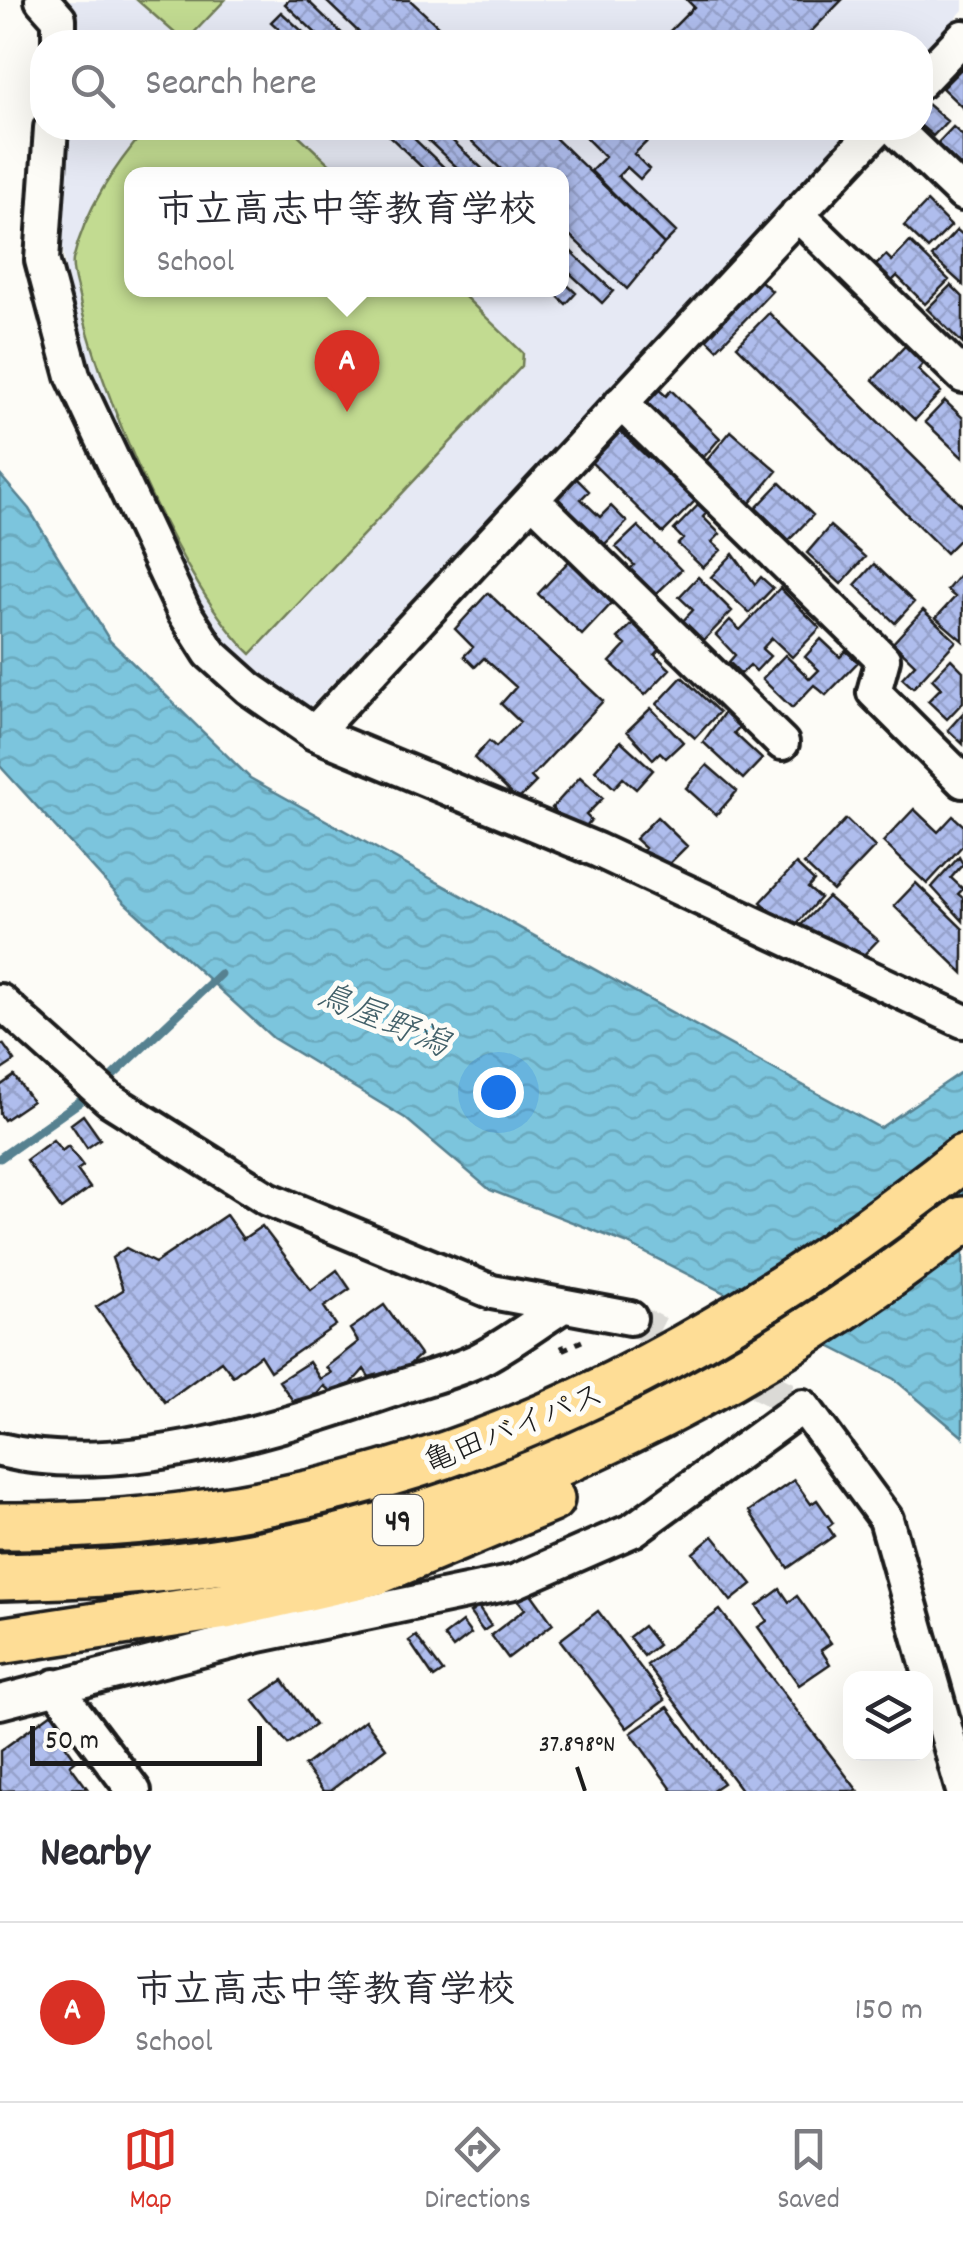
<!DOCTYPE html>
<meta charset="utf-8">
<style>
:root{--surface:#fff;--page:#f2f2f3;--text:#2b2b33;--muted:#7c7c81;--line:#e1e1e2;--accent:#d93025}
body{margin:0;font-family:Dekko,"Klee One",sans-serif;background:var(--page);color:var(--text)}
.controls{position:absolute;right:30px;bottom:30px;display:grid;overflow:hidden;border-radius:20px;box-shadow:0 10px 40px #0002}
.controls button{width:90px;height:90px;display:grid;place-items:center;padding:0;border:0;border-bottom:2px solid var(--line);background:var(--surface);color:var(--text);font:50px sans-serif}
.scale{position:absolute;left:30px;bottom:25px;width:232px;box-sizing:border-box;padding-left:10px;border:5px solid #1c1c1c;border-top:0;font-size:28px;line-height:35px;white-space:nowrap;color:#1c1c1c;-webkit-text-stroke:8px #fdfcf7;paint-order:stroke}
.you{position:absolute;left:498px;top:1092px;width:35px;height:35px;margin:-25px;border:8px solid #fff;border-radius:50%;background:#1a73e8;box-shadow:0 0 0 15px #1a73e833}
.badge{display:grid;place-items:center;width:65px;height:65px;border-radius:50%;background:var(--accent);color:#fff;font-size:32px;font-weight:700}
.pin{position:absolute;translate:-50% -82px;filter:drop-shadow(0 2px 5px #0008)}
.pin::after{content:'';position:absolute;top:52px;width:35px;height:30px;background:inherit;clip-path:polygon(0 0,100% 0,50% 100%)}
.popup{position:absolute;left:124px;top:167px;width:445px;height:130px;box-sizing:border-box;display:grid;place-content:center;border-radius:20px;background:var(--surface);filter:drop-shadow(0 2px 8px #0005);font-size:32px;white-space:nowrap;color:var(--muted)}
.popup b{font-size:38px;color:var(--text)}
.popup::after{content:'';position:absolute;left:50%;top:100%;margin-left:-20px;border:20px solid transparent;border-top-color:var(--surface)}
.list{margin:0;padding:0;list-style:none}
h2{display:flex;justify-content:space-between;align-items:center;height:130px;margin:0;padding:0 40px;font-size:42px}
h2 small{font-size:32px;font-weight:400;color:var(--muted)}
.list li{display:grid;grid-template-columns:65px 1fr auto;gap:30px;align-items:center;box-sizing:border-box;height:180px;padding:0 40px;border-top:2px solid var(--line)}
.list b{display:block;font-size:38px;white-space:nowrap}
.list p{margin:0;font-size:32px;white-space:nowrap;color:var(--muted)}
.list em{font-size:32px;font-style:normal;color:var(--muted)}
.icon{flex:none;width:55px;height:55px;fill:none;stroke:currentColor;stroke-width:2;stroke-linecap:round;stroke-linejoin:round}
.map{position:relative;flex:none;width:963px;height:1791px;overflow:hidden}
.search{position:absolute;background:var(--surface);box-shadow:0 10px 40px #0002;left:30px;right:30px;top:30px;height:110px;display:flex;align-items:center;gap:25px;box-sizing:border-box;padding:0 35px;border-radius:40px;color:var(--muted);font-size:38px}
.sheet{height:310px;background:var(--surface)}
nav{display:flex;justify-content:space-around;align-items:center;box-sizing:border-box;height:140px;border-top:2px solid var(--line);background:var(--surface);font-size:28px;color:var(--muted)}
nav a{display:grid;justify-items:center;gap:5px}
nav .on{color:var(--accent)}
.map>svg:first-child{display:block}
.built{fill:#e6e9f4;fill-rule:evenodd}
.green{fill:#c2db91;stroke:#6f7c56;stroke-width:2.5}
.water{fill:url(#water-waves);stroke:#568190;stroke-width:2.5}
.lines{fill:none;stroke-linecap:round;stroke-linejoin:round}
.stream{stroke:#568190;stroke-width:9}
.building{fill:url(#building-cross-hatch);stroke:#1c1c1c;stroke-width:2.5}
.minor-tunnel{stroke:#dbdad6;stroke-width:32;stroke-dasharray:32 16;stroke-linecap:butt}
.minor-casing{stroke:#1c1c1c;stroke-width:40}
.highway-casing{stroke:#1c1c1c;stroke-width:52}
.path{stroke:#1c1c1c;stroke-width:5;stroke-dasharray:10 8;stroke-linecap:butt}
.minor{stroke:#fdfcf7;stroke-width:32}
.highway{stroke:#fedd96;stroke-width:45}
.ticks{fill:none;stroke:#1c1c1c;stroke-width:4}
.labels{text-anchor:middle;stroke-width:10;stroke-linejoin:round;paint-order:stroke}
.shield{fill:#fdfcf7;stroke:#605f5e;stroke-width:2.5}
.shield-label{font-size:30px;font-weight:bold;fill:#1c1c1c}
.street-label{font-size:32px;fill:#1c1c1c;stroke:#fdfcf7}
.water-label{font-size:35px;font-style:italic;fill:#426069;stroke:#fdfcf7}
.ticks-label{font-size:25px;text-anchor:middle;fill:#1c1c1c;stroke:#fdfcf7;stroke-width:10;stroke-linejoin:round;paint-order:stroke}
</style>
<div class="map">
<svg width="963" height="1791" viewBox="0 0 963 1791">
<defs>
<pattern id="water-waves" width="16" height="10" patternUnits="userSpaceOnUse" patternTransform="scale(2.5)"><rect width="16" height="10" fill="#7cc5dd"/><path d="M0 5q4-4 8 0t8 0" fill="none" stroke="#6ba9bd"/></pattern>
<pattern id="building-cross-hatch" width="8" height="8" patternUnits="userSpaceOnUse" patternTransform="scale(2.5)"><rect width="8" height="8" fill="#afbded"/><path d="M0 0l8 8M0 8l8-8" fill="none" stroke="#96a2cb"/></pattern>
</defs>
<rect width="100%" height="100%" fill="#fdfcf7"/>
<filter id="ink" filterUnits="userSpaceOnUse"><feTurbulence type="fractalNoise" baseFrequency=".01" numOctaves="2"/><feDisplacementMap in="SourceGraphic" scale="20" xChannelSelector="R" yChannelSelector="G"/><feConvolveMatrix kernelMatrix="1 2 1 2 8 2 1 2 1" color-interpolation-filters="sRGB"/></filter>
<g filter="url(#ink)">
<!-- built -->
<path class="built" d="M65,0H963V10L921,56L920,42H71L73,18Z
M63,128H853L309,708L277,691L217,638L72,333L57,192ZM132,175H562V290H132Z"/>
<!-- green -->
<path class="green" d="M137,0H225L185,42Z
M147,128H291L340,174L132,175V290H458L523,353L522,366L251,654C184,592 98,388 79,297C77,286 71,271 73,260C85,209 115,166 147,128Z"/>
<!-- water -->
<path class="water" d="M0,475L29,509L110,641L250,778L880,1128L963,1071V1437L894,1379L626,1243L490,1190L405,1118L273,1038L124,902L0,766Z"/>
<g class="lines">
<!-- stream -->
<path class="stream" d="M104,1084L220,974
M0,1158L92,1093"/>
</g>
<!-- building -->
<path class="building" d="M289,0H307L351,42H325L285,4Z
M325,0H410L455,42H369Z
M687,0H842L805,38L810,42H659L694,7Z
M281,12L314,42H293L271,22Z
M963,67V108L942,88Z
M927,104L947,121L933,136L920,125V111Z
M953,127L963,136V173L935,146Z
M381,128H403L452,175H430Z
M415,128H439L489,175H465Z
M458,128H545L664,244L627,289L562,228V175H507Z
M576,128H661L634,154L649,169L640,179L627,167L618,176L676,232L664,244L591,171L605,157Z
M689,128H715L702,140Z
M927,202L951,226L928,249L904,226Z
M957,230L963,235V285L932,257Z
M910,242L949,280L925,304L897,276L887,286L871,270L886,255L892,261Z
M562,243L613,291L602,303L562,266Z
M562,280L576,293L566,304L551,290H562Z
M761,281L772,291L717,349L706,338Z
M951,285L963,297V344L927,309Z
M769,313L963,506V536L946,553L737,346Z
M905,346L923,364L918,370L941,392L915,420L873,380Z
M658,389L666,396L671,390L720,438L703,458L643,407Z
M945,401L963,418V458L925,422Z
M618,429L647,457L656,447L698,498L663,533L588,459Z
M731,431L777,471L749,504L703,465Z
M572,474L589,491L581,499L600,517L611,506L627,522L602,547L553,493Z
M780,483L813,515L789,540L756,508Z
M704,499L712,507L703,517L720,534L712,542L721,550L703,568L678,544L683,539L674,530Z
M638,526L681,570L653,597L628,571L634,565L616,547Z
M830,526L865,557L841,584L807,553Z
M733,554L755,584L761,577L773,588L749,613L711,577Z
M569,561L612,603L582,635L538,594Z
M874,564L914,602L895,623L855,585Z
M962,572L963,573V641L936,618L955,597L947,590Z
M698,577L732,611L702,642L682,622L693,610L679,597Z
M780,588L820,628L792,657L772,638L762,649L770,656L756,671L750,665L741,674L729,662L735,655L716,635L730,620L740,630Z
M488,593L603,701L531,777L536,782L518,800L474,758L489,741L496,747L520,722L501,704L516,687L484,658L475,667L464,656L473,647L455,629Z
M923,610L956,641L913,688L902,678L915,664L893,643Z
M638,618L665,644L655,655L670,669L645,695L610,662L626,645L618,638Z
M821,639L840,657L846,651L858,662L826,695L814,685L792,708L762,679L785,655L810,679L819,670L805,657Z
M951,659L963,671V702L947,719L928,701L941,688L932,679Z
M682,677L719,712L695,738L657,704Z
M731,703L747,719L734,733L762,759L743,779L703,742Z
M651,708L683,742L666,758L660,752L653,759L627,731Z
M963,713V744L948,730Z
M621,741L653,770L636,789L623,778L614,788L595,770Z
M707,765L737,791L716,815L686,788Z
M580,777L603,798L586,815L591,820L581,832L555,820L559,815L552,808Z
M914,809L938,832L953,816L963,825V845L927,884L883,842Z
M657,817L687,846L659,874L639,854L645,848L635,839Z
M846,819L875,847L833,891L804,864Z
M959,857L963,864L951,878L963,889L958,894L963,898V921L932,887Z
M796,864L814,881L808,888L820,898L791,930L761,902Z
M916,883L963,929V973L894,906Z
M828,897L878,940L856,963L833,941L823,951L801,925Z
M3,1044L15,1061L0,1071V1046Z
M14,1076L32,1101L4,1120L0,1114V1086Z
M83,1115L100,1139L87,1148L71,1124Z
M53,1140L62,1151L68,1146L83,1166L77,1170L90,1188L61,1209L26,1160Z
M226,1215L243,1239L262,1226L311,1290L337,1270L350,1289L324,1307L336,1325L270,1371L260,1355L233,1376L221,1361L165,1402L96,1307L123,1290L112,1258L126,1248L155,1263Z
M384,1305L420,1355L408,1366L369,1377L364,1369L351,1384L331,1392L324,1386L317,1394L293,1401L279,1381L309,1362L320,1379L331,1373L326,1367L358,1342L350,1329Z
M794,1480L811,1504L817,1500L833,1523L828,1527L834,1536L788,1568L749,1511Z
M713,1536L752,1584L731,1601L693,1553Z
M780,1589L789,1602L797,1596L831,1643L821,1650L830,1664L799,1685L758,1627L767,1621L757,1606Z
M530,1592L553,1624L508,1658L491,1635L525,1609L518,1600Z
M478,1607L491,1626L483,1631L470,1613Z
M720,1610L858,1791H742L647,1665Z
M598,1611L665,1700L627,1728L560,1640Z
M462,1622L471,1634L453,1648L444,1636Z
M643,1626L658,1645L644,1656L629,1637Z
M416,1636L443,1672L434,1678L409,1641Z
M283,1680L315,1725L288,1744L253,1700Z
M668,1707L723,1783L711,1791H673L631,1733Z
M52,1713L72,1742L66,1746L76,1760L70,1765L87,1788L0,1791V1751Z
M365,1720L386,1748L330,1791H323L304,1766Z"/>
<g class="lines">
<!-- minor-tunnel -->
<path class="minor-tunnel" d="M630,1318L803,1406"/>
<defs>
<path id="minor" d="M42,0L59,19V42
M920,82L963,37
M51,128L42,260L73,376L184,612L210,653L249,688L314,733L597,850L963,1021
M894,128L963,194
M797,214L963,376
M621,403L883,659L874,692L963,781
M532,499L782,743
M314,733L878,128
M0,1001L109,1099L268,1199L492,1292L630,1318
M0,1450C122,1480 285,1427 401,1387C427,1378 456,1371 480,1359C509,1344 536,1323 563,1306
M55,1686L134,1791
M0,1702L259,1635L514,1582L633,1530L803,1406L886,1519L963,1791"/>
<path id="highway" d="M0,1526C375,1530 675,1387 963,1158
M0,1577C75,1575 153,1572 227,1560C500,1516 747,1389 963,1220
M0,1641L225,1606L378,1571L551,1499"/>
</defs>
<!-- minor casing -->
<use href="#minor" class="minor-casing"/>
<!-- highway casing -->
<use href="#highway" class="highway-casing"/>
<!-- path -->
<path class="path" d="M562,1345L564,1349L582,1341"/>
<!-- minor -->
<use href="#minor" class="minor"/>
<!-- highway -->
<use href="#highway" class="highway"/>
</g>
</g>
<!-- ticks -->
<path class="ticks" d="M577,1767L585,1791"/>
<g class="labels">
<!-- shield labels -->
<rect class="shield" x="373" y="1495" width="50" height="50" rx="8"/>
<g class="shield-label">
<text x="398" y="1530">49</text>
</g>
<!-- street labels -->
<g class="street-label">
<text transform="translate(513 1427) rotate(-22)" y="11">亀田バイパス</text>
</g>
<!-- water labels -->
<g class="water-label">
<text transform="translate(384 1018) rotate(23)" y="12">鳥屋野潟</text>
</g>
</g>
<g class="ticks-label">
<text x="577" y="1751">37.898°N</text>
</g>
</svg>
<div class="controls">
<button><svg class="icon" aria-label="layers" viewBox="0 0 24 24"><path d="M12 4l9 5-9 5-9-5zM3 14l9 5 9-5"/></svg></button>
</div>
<div class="scale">50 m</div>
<div class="you"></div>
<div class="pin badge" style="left:347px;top:412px">A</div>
<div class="popup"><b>市立高志中等教育学校</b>School</div>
<div class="search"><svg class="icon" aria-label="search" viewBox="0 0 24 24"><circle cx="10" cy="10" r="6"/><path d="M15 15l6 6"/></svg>Search here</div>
</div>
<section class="sheet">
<h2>Nearby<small></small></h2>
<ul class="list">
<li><span class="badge">A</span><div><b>市立高志中等教育学校</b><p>School</p></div><em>150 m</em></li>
</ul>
</section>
<nav>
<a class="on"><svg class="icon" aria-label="map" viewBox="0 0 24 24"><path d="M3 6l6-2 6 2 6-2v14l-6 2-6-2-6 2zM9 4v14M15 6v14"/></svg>Map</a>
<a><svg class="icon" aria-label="directions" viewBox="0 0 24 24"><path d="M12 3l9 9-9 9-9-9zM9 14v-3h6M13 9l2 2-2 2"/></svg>Directions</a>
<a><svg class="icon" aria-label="saved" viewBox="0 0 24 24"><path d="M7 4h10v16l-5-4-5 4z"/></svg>Saved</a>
</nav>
